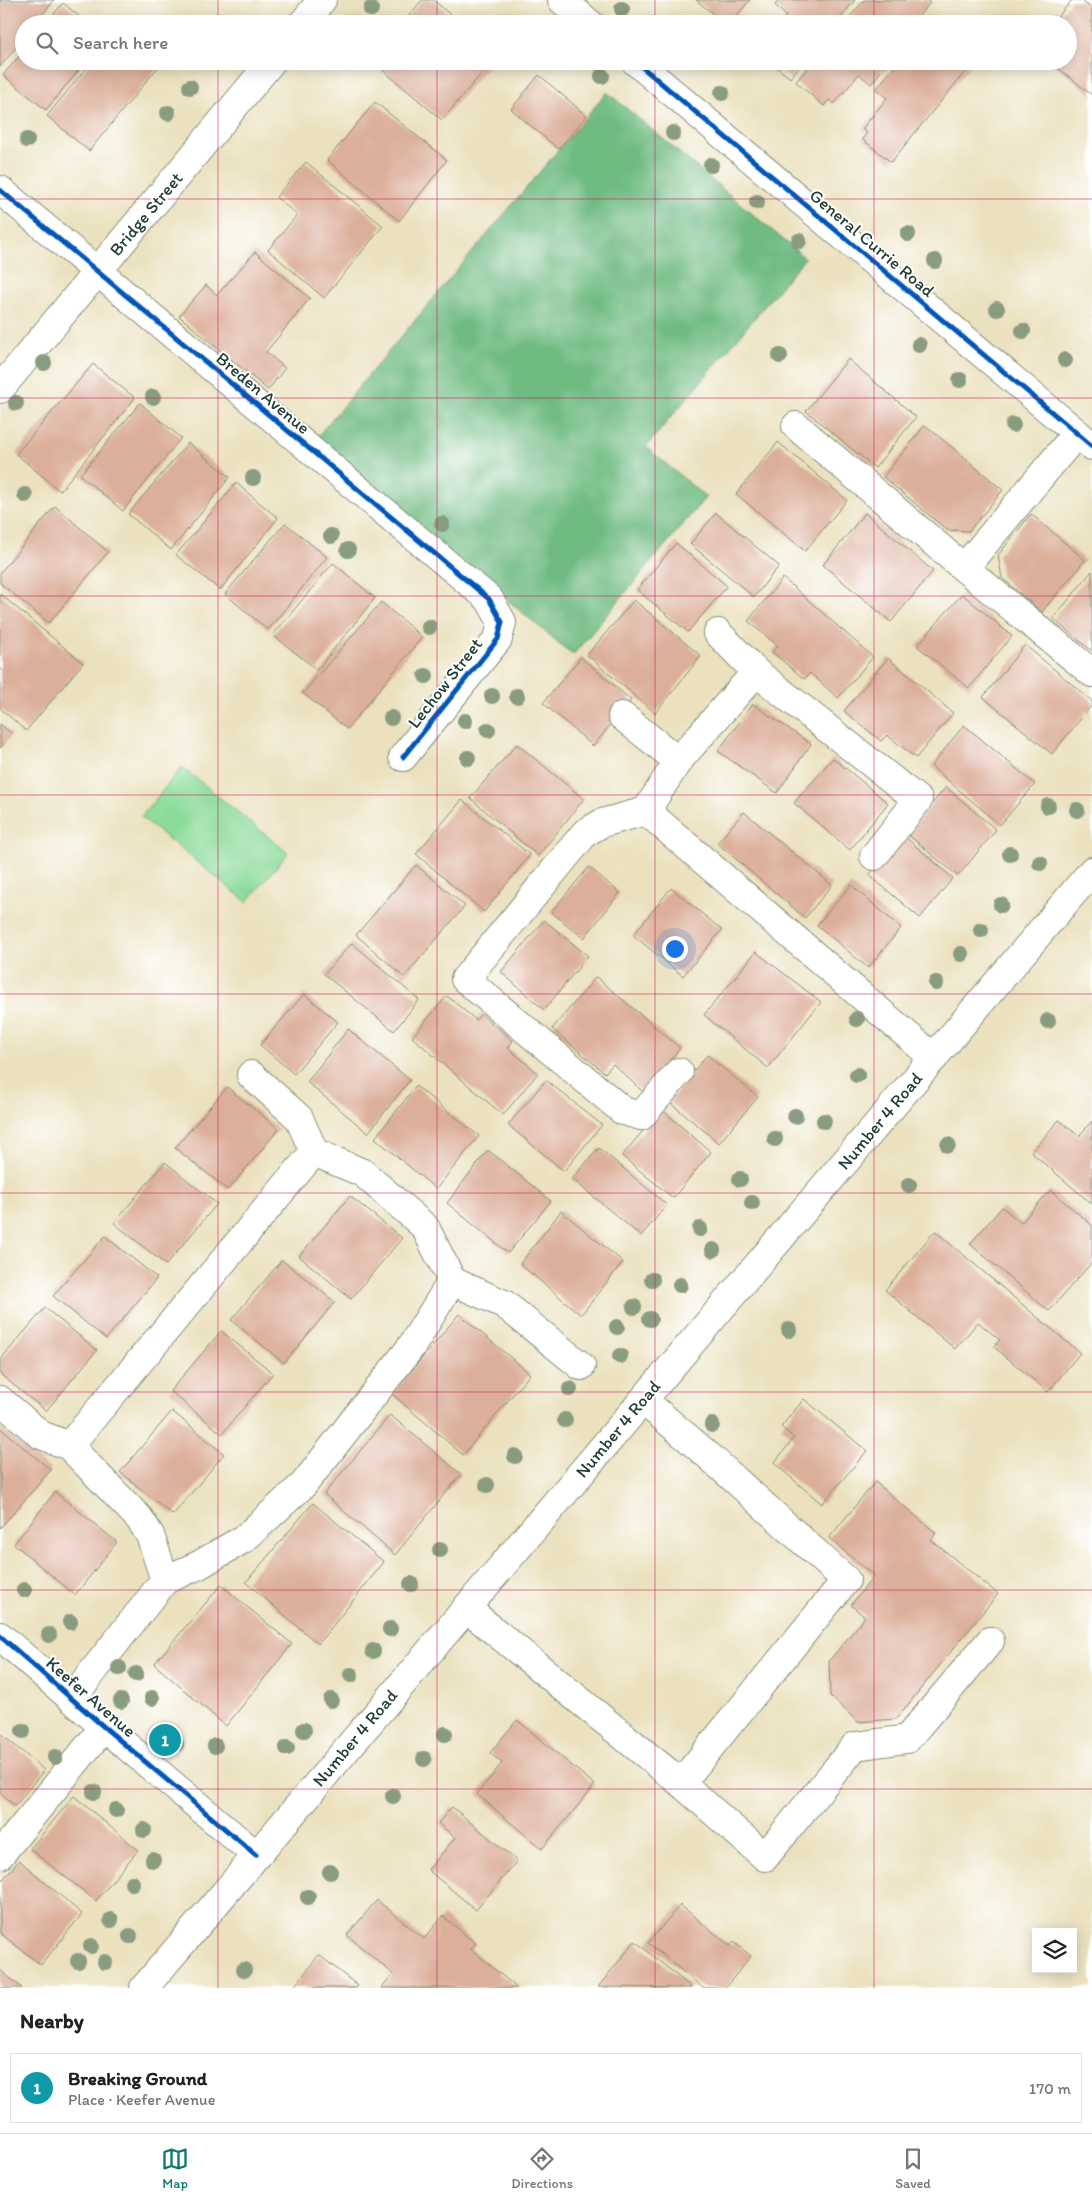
<!DOCTYPE html>
<meta charset="utf-8">
<style>
:root{--surface:#fff;--page:#f2f2f2;--text:#222;--muted:#767676;--line:#e0e0e0;--accent:#0f766e}
body{margin:0;font-family:Itim,sans-serif;background:var(--page);color:var(--text)}
.controls{position:absolute;right:15px;bottom:15px;display:grid;overflow:hidden;border-radius:0px;box-shadow:0 2px 12px #0003}
.controls button{width:45px;height:45px;display:grid;place-items:center;padding:0;border:0;border-bottom:1px solid var(--line);background:var(--surface);color:var(--text);font:25px sans-serif}
.you{position:absolute;left:674px;top:948px;width:18px;height:18px;margin:-12px;border:4px solid #fff;border-radius:50%;background:#1a73e8;box-shadow:0 0 0 8px #1a73e833}
.badge{display:grid;place-items:center;width:32px;height:32px;border-radius:50%;background:var(--accent);color:#fff;font-size:16px;font-weight:700}
.pin{position:absolute;translate:-50% -50%;border:2px solid #fff;box-shadow:0 1px 5px #0006}
.list{margin:0;padding:0;list-style:none}
h2{display:flex;justify-content:space-between;align-items:center;height:65px;margin:0;padding:0 20px;font-size:21px}
h2 small{font-size:16px;font-weight:400;color:var(--muted)}
.list li{display:grid;grid-template-columns:32px 1fr auto;gap:15px;align-items:center;box-sizing:border-box;height:70px;margin:0 10px 10px;padding:0 10px;border:1px solid var(--line);border-radius:0px}
.list b{display:block;font-size:19px;white-space:nowrap}
.list p{margin:0;font-size:16px;white-space:nowrap;color:var(--muted)}
.list em{font-size:16px;font-style:normal;color:var(--muted)}
.icon{flex:none;width:28px;height:28px;fill:none;stroke:currentColor;stroke-width:2;stroke-linecap:round;stroke-linejoin:round}
.map{position:relative;flex:none;width:1092px;height:1988px;overflow:hidden}
.search{position:absolute;background:var(--surface);box-shadow:0 2px 12px #0003;left:15px;right:15px;top:15px;height:55px;display:flex;align-items:center;gap:12px;box-sizing:border-box;padding:0 18px;border-radius:28px;color:var(--muted);font-size:19px}
.sheet{height:145px;background:var(--surface)}
nav{display:flex;justify-content:space-around;align-items:center;box-sizing:border-box;height:70px;border-top:1px solid var(--line);background:var(--surface);font-size:14px;color:var(--muted)}
nav a{display:grid;justify-items:center;gap:2px}
nav .on{color:var(--accent)}
.map>svg:first-child{display:block}
.green{fill:#8bdb9a;stroke:#558c67}
.forest{fill:#70bb82;stroke:#487c5b}
.building{fill:#dcaf9a}
.lines{fill:none;stroke-linecap:round;stroke-linejoin:round}
.minor-casing{stroke:#858f79;stroke-width:30}
.major-casing{stroke:#858f79;stroke-width:30}
.minor{stroke:#fff;stroke-width:28}
.major{stroke:#fff;stroke-width:28}
.cycleway-casing{stroke:#fff;stroke-width:8}
.cycleway{stroke:#0057b8;stroke-width:5}
.tree{fill:#8a9c80}
.grid{fill:none;stroke:#c2185b;stroke-width:1;stroke-opacity:0.55}
.labels{text-anchor:middle;stroke-width:4;stroke-linejoin:round;paint-order:stroke}
.street-label{font-size:18px;fill:#1f3d34;stroke:#fff}
</style>
<div class="map">
<svg width="1092" height="1988" viewBox="0 0 1092 1988">
<rect width="100%" height="100%" fill="#fff"/>
<filter id="ink" filterUnits="userSpaceOnUse"><feTurbulence type="fractalNoise" baseFrequency=".02" numOctaves="2"/><feDisplacementMap in="SourceGraphic" scale="10" xChannelSelector="R" yChannelSelector="G"/><feConvolveMatrix kernelMatrix="1 2 1 2 8 2 1 2 1" color-interpolation-filters="sRGB"/></filter>
<filter id="wash" filterUnits="userSpaceOnUse"><feTurbulence type="fractalNoise" baseFrequency=".0096" numOctaves="4" result="noise"/><feDisplacementMap in="SourceGraphic" scale="20" xChannelSelector="R" yChannelSelector="G"/><feGaussianBlur stdDeviation="1.12" result="paint"/><feColorMatrix in="noise" values="0 0 0 0 0 0 0 0 0 0 0 0 0 0 0 0 0 1.4 0 .05"/><feComposite in="paint" operator="in"/></filter>
<g filter="url(#wash)">
<rect width="100%" height="100%" fill="#ebe1be"/>
<!-- green -->
<path class="green" d="M182,767L288,853L247,902L141,817Z"/>
<!-- forest -->
<path class="forest" d="M607,92L805,258L646,447L706,497L573,655L315,439Z"/>
<g id="blocks">
<!-- building -->
<path class="building" d="M0,0H54L35,24H24V38L0,67Z
M422,0H433L461,24H402Z
M696,0H750L732,21L728,17L723,22Z
M779,0H855L835,24H779L786,16L775,5Z
M864,0H926L930,3L912,24H844Z
M1072,0H1081L1092,9V95L1049,61H1068V24H1052Z
M63,3L88,24H46Z
M944,16L954,24H938Z
M24,50V61H86L46,110L3,75Z
M92,61H163L89,151L47,116Z
M372,61H492L442,120Z
M769,61H804L790,78Z
M813,61H889L871,84L859,74L834,104L829,100L824,106L796,82Z
M899,61H974L891,162L862,139L867,133L862,129L887,98L876,89Z
M539,75L587,116L558,149L511,109Z
M375,102L447,160L399,221L327,160Z
M306,162L383,226L324,298L268,250L297,215L276,197Z
M255,252L310,298L266,352L285,368L268,390L179,316L206,285L217,295Z
M848,359L916,417L875,468L806,411Z
M93,364L135,398L60,491L16,454Z
M140,403L181,438L123,511L80,475Z
M925,425L1003,490L969,531L947,530L883,477Z
M778,442L847,500L805,551L736,494Z
M188,443L230,477L171,550L128,514Z
M236,483L278,518L220,590L176,555Z
M55,506L108,552L49,623L0,583V573Z
M716,513L779,566L754,597L690,544Z
M865,513L933,571L891,622L823,565Z
M1031,514L1085,560L1042,612L1002,578L998,555Z
M285,523L327,557L268,630L225,594Z
M676,543L727,586L688,632L637,590Z
M333,563L375,598L317,670L273,635Z
M1092,571V651L1053,619Z
M783,578L873,657L838,698L810,673L804,679L772,652L778,646L748,621Z
M0,594L83,663L26,731L0,708Z
M962,594L1012,636L969,688L917,646Z
M634,600L701,656L655,713L587,655Z
M381,602L422,637L347,729L303,693Z
M1025,645L1092,701V705L1052,754L983,697Z
M581,657L631,700L593,746L543,703Z
M888,658L953,713L916,758L887,735L881,741L844,711Z
M753,704L811,744L777,793L718,751Z
M0,724L12,734L0,748Z
M964,725L1035,784L1000,825L931,766Z
M517,744L584,799L538,856L470,798Z
M833,758L888,803L850,850L794,803Z
M946,787L996,830L958,876L907,834Z
M462,800L530,855L484,912L416,854Z
M744,812L832,885L805,918L717,843Z
M903,835L953,878L920,918L869,875Z
M416,865L465,906L404,977L356,935Z
M589,867L620,893L584,938L551,912Z
M851,885L901,928L868,968L817,925Z
M671,888L722,930L683,976L633,935Z
M544,920L588,956L544,1010L501,972Z
M352,943L419,1000L394,1031L324,974Z
M756,952L821,1002L768,1068L704,1015Z
M596,977L680,1048L643,1092L613,1064L605,1073L552,1029Z
M304,994L338,1022L294,1074L260,1045Z
M447,996L476,1020L481,1014L513,1041L508,1048L538,1073L503,1115L412,1037Z
M348,1029L410,1080L368,1133L307,1082Z
M707,1055L758,1097L719,1143L669,1102Z
M546,1080L602,1125L564,1171L508,1125Z
M416,1086L479,1136L436,1189L375,1138Z
M227,1087L279,1129L228,1190L175,1148Z
M661,1109L711,1152L673,1198L622,1156Z
M1059,1120L1079,1136L1092,1121V1204L1031,1152Z
M599,1148L667,1205L641,1236L572,1179Z
M488,1150L551,1201L508,1253L447,1203Z
M165,1162L217,1204L166,1265L114,1223Z
M1050,1190L1092,1225V1262L1049,1311L970,1244L1002,1207L1021,1223Z
M350,1196L402,1238L351,1299L299,1256Z
M561,1211L623,1262L581,1315L520,1264Z
M935,1231L1080,1353L1048,1392L994,1347L1000,1340L978,1322L955,1349L885,1290Z
M105,1236L157,1278L106,1339L53,1296Z
M282,1260L335,1302L284,1363L231,1320Z
M45,1308L97,1350L46,1411L0,1374V1360Z
M459,1314L530,1374L463,1455L392,1394Z
M221,1331L273,1373L222,1434L170,1391Z
M804,1399L867,1451L822,1504L774,1463L794,1438L781,1427Z
M172,1411L224,1454L173,1515L120,1472Z
M390,1415L461,1474L395,1555L324,1494Z
M0,1428L51,1470L0,1528Z
M875,1482L936,1533L931,1540L998,1594L896,1719L858,1722L830,1696L829,1661L865,1617L851,1605L874,1576L829,1538Z
M55,1492L117,1542L75,1595L14,1544Z
M313,1503L384,1562L318,1644L246,1582Z
M221,1585L292,1644L226,1726L154,1664Z
M517,1720L595,1785L542,1849L477,1794L502,1763L490,1753Z
M0,1733L44,1770L15,1806L0,1793Z
M74,1796L138,1850L96,1901L30,1849Z
M452,1807L517,1861L476,1910L428,1870L455,1838L438,1823Z
M19,1860L82,1914L41,1965L0,1933V1883Z
M377,1900L424,1939L443,1916L476,1944L471,1949L517,1988H381L393,1974L347,1935Z
M680,1905L730,1946L734,1942L751,1956L725,1988H703L648,1943Z
M635,1941L692,1988L598,1987Z
M319,1955L358,1986L356,1988H293Z
M0,1970L22,1988H0Z"/>
</g>
</g>
<g filter="url(#ink)">
<use href="#blocks" fill-opacity="0" stroke="#858f79" stroke-width="1"/>
<g class="lines">
<defs>
<path id="minor" d="M562,0L590,24
M302,24L322,0
M635,61L1092,446
M0,190L489,599L502,622L498,639L403,757
M0,389L272,61
M796,426L964,568L1092,673
M964,568L1077,433
M718,633L756,672L918,800L874,856
M622,716L678,761
M646,811L934,1058
M679,1072L641,1116L623,1111L465,979L585,833L602,823L646,811L678,761L756,672
M452,1281L504,1304L581,1366
M0,1400L41,1435L69,1446
M643,1400L710,1457L846,1580L681,1783
M165,1580L199,1565L245,1538L304,1484L411,1347L452,1281L425,1227L363,1173L314,1152
M466,1608L681,1783L765,1857L855,1746L907,1739L990,1641
M0,1636L104,1727L256,1855
M72,1698L165,1580L150,1535L139,1518L69,1446L314,1152L299,1118L251,1075
M0,1855L104,1727"/>
<path id="major" d="M144,1988L1092,871"/>
</defs>
<!-- minor casing -->
<use href="#minor" class="minor-casing"/>
<!-- major casing -->
<use href="#major" class="major-casing"/>
<!-- minor -->
<use href="#minor" class="minor"/>
<!-- major -->
<use href="#major" class="major"/>
<defs>
<path id="cycleway" d="M635,61L1092,446
M0,190L489,599L502,622L498,639L403,757
M0,1636L104,1727L256,1855"/>
</defs>
<!-- cycleway casing -->
<use href="#cycleway" class="cycleway-casing"/>
<!-- cycleway -->
<use href="#cycleway" class="cycleway"/>
</g>
<!-- trees -->
<g class="tree">
<circle cx="371" cy="9" r="8"/>
<circle cx="622" cy="9" r="8"/>
<circle cx="602" cy="76" r="8"/>
<circle cx="190" cy="87" r="8"/>
<circle cx="722" cy="93" r="8"/>
<circle cx="168" cy="113" r="8"/>
<circle cx="673" cy="133" r="8"/>
<circle cx="27" cy="140" r="8"/>
<circle cx="711" cy="165" r="8"/>
<circle cx="757" cy="202" r="8"/>
<circle cx="908" cy="234" r="8"/>
<circle cx="799" cy="241" r="8"/>
<circle cx="935" cy="261" r="8"/>
<circle cx="997" cy="309" r="8"/>
<circle cx="1023" cy="331" r="8"/>
<circle cx="919" cy="345" r="8"/>
<circle cx="780" cy="356" r="8"/>
<circle cx="1065" cy="360" r="8"/>
<circle cx="44" cy="363" r="8"/>
<circle cx="960" cy="380" r="8"/>
<circle cx="153" cy="397" r="8"/>
<circle cx="16" cy="403" r="8"/>
<circle cx="1013" cy="425" r="8"/>
<circle cx="253" cy="478" r="8"/>
<circle cx="25" cy="495" r="8"/>
<circle cx="442" cy="524" r="8"/>
<circle cx="331" cy="536" r="8"/>
<circle cx="348" cy="550" r="8"/>
<circle cx="429" cy="627" r="8"/>
<circle cx="426" cy="676" r="8"/>
<circle cx="492" cy="696" r="8"/>
<circle cx="517" cy="696" r="8"/>
<circle cx="391" cy="718" r="8"/>
<circle cx="465" cy="721" r="8"/>
<circle cx="488" cy="730" r="8"/>
<circle cx="468" cy="758" r="8"/>
<circle cx="1048" cy="806" r="8"/>
<circle cx="1077" cy="810" r="8"/>
<circle cx="1010" cy="854" r="8"/>
<circle cx="1040" cy="863" r="8"/>
<circle cx="1001" cy="905" r="8"/>
<circle cx="981" cy="930" r="8"/>
<circle cx="961" cy="954" r="8"/>
<circle cx="936" cy="983" r="8"/>
<circle cx="857" cy="1019" r="8"/>
<circle cx="1048" cy="1021" r="8"/>
<circle cx="857" cy="1075" r="8"/>
<circle cx="795" cy="1116" r="8"/>
<circle cx="824" cy="1121" r="8"/>
<circle cx="775" cy="1139" r="8"/>
<circle cx="948" cy="1145" r="8"/>
<circle cx="740" cy="1179" r="8"/>
<circle cx="909" cy="1185" r="8"/>
<circle cx="752" cy="1203" r="8"/>
<circle cx="700" cy="1229" r="8"/>
<circle cx="713" cy="1250" r="8"/>
<circle cx="652" cy="1280" r="8"/>
<circle cx="680" cy="1285" r="8"/>
<circle cx="634" cy="1307" r="8"/>
<circle cx="650" cy="1319" r="8"/>
<circle cx="617" cy="1327" r="8"/>
<circle cx="789" cy="1330" r="8"/>
<circle cx="620" cy="1356" r="8"/>
<circle cx="570" cy="1389" r="8"/>
<circle cx="565" cy="1420" r="8"/>
<circle cx="712" cy="1425" r="8"/>
<circle cx="515" cy="1456" r="8"/>
<circle cx="487" cy="1485" r="8"/>
<circle cx="440" cy="1550" r="8"/>
<circle cx="411" cy="1584" r="8"/>
<circle cx="24" cy="1590" r="8"/>
<circle cx="70" cy="1622" r="8"/>
<circle cx="390" cy="1629" r="8"/>
<circle cx="49" cy="1635" r="8"/>
<circle cx="373" cy="1651" r="8"/>
<circle cx="119" cy="1668" r="8"/>
<circle cx="136" cy="1674" r="8"/>
<circle cx="351" cy="1675" r="8"/>
<circle cx="152" cy="1698" r="8"/>
<circle cx="331" cy="1700" r="8"/>
<circle cx="121" cy="1701" r="8"/>
<circle cx="304" cy="1730" r="8"/>
<circle cx="23" cy="1731" r="8"/>
<circle cx="445" cy="1734" r="8"/>
<circle cx="176" cy="1744" r="8"/>
<circle cx="215" cy="1746" r="8"/>
<circle cx="287" cy="1748" r="8"/>
<circle cx="55" cy="1757" r="8"/>
<circle cx="424" cy="1759" r="8"/>
<circle cx="94" cy="1792" r="8"/>
<circle cx="393" cy="1796" r="8"/>
<circle cx="116" cy="1810" r="8"/>
<circle cx="144" cy="1830" r="8"/>
<circle cx="153" cy="1860" r="8"/>
<circle cx="330" cy="1872" r="8"/>
<circle cx="132" cy="1883" r="8"/>
<circle cx="308" cy="1897" r="8"/>
<circle cx="111" cy="1920" r="8"/>
<circle cx="130" cy="1936" r="8"/>
<circle cx="91" cy="1946" r="8"/>
<circle cx="78" cy="1961" r="8"/>
<circle cx="105" cy="1962" r="8"/>
<circle cx="244" cy="1970" r="8"/>
</g>
</g>
<!-- grid -->
<path class="grid" d="M218,0V24M437,0V24M655,0V24M874,0V24M218,61V1988M437,61V1988M655,61V1988M874,61V1988M0,199H1092M0,398H1092M0,596H1092M0,795H1092M0,994H1092M0,1193H1092M0,1392H1092M0,1590H1092M0,1789H1092"/>
<g class="labels">
<!-- street labels -->
<g class="street-label">
<text transform="translate(146 214) rotate(-50)" y="6">Bridge Street</text>
<text transform="translate(872 243) rotate(40)" y="6">General Currie Road</text>
<text transform="translate(263 393) rotate(40)" y="6">Breden Avenue</text>
<text transform="translate(445 683) rotate(-52)" y="6">Lechow Street</text>
<text transform="translate(880 1121) rotate(-50)" y="6">Number 4 Road</text>
<text transform="translate(618 1429) rotate(-50)" y="6">Number 4 Road</text>
<text transform="translate(91 1697) rotate(41)" y="6">Keefer Avenue</text>
<text transform="translate(355 1738) rotate(-50)" y="6">Number 4 Road</text>
</g>
</g>
</svg>
<div class="controls">
<button><svg class="icon" aria-label="layers" viewBox="0 0 24 24"><path d="M12 4l9 5-9 5-9-5zM3 14l9 5 9-5"/></svg></button>
</div>
<div class="you"></div>
<div class="pin badge" style="left:165px;top:1740px;background:#0f9aa8">1</div>
<div class="search"><svg class="icon" aria-label="search" viewBox="0 0 24 24"><circle cx="10" cy="10" r="6"/><path d="M15 15l6 6"/></svg>Search here</div>
</div>
<section class="sheet">
<h2>Nearby<small></small></h2>
<ul class="list">
<li><span class="badge" style="background:#0f9aa8">1</span><div><b>Breaking Ground</b><p>Place · Keefer Avenue</p></div><em>170 m</em></li>
</ul>
</section>
<nav>
<a class="on"><svg class="icon" aria-label="map" viewBox="0 0 24 24"><path d="M3 6l6-2 6 2 6-2v14l-6 2-6-2-6 2zM9 4v14M15 6v14"/></svg>Map</a>
<a><svg class="icon" aria-label="directions" viewBox="0 0 24 24"><path d="M12 3l9 9-9 9-9-9zM9 14v-3h6M13 9l2 2-2 2"/></svg>Directions</a>
<a><svg class="icon" aria-label="saved" viewBox="0 0 24 24"><path d="M7 4h10v16l-5-4-5 4z"/></svg>Saved</a>
</nav>
